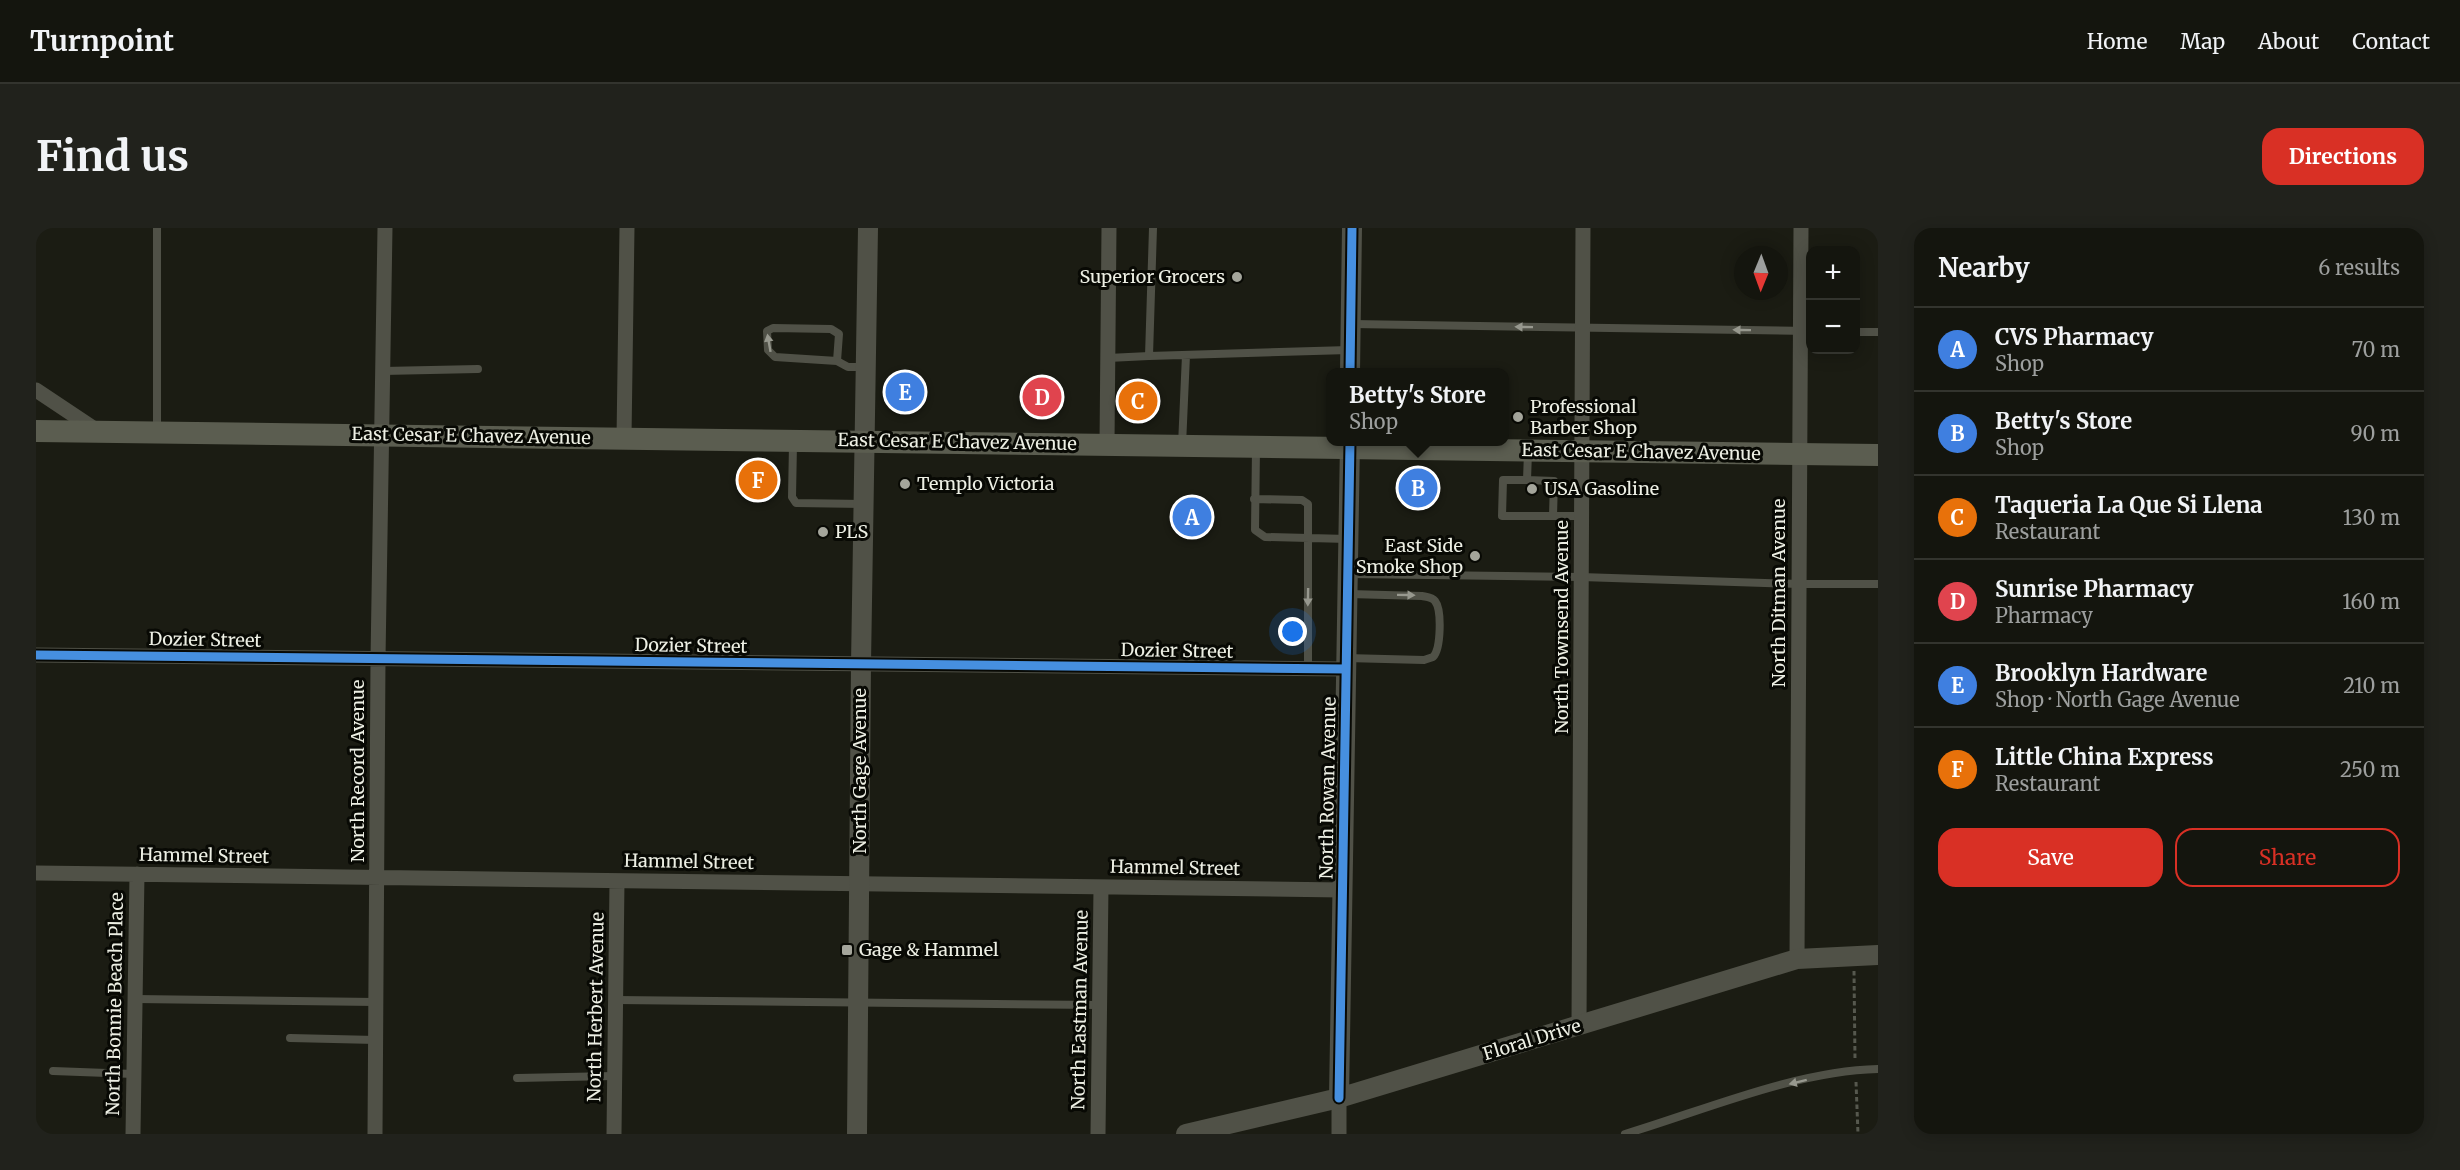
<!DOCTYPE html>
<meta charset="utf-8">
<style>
:root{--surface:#14150e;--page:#21221c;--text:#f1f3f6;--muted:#9d9f9e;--line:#33342e;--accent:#d93025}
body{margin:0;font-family:Merriweather,serif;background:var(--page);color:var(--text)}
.controls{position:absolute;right:18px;top:18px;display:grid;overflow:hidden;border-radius:12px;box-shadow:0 3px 15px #0003}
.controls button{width:54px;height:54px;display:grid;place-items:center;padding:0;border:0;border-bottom:2px solid var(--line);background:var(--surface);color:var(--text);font:30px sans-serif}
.compass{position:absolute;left:1698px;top:18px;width:54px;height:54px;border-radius:50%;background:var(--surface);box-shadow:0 3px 15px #0003;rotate:181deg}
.you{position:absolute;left:1257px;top:404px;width:21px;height:21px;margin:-15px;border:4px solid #fff;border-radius:50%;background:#1a73e8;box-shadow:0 0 0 9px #1a73e833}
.badge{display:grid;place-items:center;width:39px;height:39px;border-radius:50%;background:var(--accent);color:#fff;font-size:20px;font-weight:700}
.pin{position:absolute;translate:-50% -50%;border:3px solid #fff;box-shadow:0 2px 6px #0006}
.popup{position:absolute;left:1290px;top:140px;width:183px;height:78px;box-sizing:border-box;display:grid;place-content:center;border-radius:12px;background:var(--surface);filter:drop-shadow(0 2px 4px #0005);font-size:20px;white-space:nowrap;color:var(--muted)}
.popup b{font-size:22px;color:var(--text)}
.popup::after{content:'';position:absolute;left:50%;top:100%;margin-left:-12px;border:12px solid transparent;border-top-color:var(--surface)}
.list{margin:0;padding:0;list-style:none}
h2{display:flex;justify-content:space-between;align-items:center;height:78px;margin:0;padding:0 24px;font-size:26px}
h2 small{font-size:20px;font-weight:400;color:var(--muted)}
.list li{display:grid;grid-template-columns:39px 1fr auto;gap:18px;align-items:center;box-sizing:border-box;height:84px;padding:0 24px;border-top:2px solid var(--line)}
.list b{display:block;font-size:22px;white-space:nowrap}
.list p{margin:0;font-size:20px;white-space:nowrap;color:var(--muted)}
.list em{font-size:20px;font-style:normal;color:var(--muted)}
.actions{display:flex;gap:12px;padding:18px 24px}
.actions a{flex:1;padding:14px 0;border:2px solid var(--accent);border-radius:18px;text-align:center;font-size:21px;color:var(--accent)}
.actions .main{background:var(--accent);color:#fff}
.map{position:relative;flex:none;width:1842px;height:906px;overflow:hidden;border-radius:18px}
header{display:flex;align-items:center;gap:36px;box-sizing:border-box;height:84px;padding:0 30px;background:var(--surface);border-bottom:2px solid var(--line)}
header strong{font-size:28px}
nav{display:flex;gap:33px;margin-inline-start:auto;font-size:21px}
.intro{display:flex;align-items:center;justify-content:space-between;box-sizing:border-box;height:144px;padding:0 36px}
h1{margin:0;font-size:42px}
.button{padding:15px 27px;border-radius:18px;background:var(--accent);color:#fff;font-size:21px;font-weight:700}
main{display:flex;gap:36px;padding:0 36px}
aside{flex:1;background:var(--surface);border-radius:18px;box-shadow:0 3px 15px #0003}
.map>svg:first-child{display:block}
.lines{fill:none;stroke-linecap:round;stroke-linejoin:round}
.path{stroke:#56584e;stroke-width:3;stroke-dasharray:4.5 3;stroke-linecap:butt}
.service{stroke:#505147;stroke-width:8}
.minor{stroke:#505147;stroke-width:15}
.tertiary{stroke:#505147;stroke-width:20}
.secondary{stroke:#5b5d50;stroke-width:22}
.cycleway-casing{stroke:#080904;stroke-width:13}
.cycleway{stroke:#468fdf;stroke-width:9}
.oneway{fill:#97988e}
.poi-dot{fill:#a4a59b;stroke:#080904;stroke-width:2}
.labels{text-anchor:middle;stroke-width:6;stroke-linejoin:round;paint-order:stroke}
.poi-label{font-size:18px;fill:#edefe4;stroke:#080904;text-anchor:start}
.street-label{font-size:18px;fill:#edefe4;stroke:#080904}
</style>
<header>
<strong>Turnpoint</strong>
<nav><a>Home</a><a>Map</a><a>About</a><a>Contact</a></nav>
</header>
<div class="intro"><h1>Find us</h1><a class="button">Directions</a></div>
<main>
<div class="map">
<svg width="1842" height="906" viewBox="0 0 1842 906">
<rect width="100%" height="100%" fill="#1b1c13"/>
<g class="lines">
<!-- path -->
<path class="path" d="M1818,743L1819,832
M1820,854L1822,906"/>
<!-- service -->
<path class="service" d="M1117,0L1113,128L1313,122
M1316,96L1774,103
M1820,104H1842
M1072,130L1113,128
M801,133L803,106L795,101L737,100L731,103L732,122L739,129L801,133L812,139H829
M347,143L442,141
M121,203V0
M757,216L756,269L760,275L827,276
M1146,217L1150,127
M1220,220L1219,302L1229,309L1312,311
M1492,224L1491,252H1467L1466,288H1546
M1491,252L1518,253L1517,288
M1218,271L1266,272L1272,276V440
M1313,346L1545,349L1763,356H1842
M1310,430L1388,432L1397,429C1405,421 1406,382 1399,373C1396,369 1391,369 1386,368L1313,366
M99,771L340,774
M580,772L1064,777
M254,810L340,812
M17,843L98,846
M481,850L578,848
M1589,906C1669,882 1759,843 1842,841"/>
<!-- minor -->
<path class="minor" d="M0,162L63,204
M588,210L591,0
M1071,216L1073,0
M0,427L1310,441
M0,645L1306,662
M1761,731L1765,0
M1543,797L1547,0
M97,906L101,646
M339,906L342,431L349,0
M578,906L581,653
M1062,906L1065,659
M1303,906V870"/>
<!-- tertiary -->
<path class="tertiary" d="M1314,144L1316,0
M1303,870L1314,214
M821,906L825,436L832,0
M1150,906L1303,870L1761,731L1842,727"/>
<!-- secondary -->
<path class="secondary" d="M0,203L1842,227"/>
<defs>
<path id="cycleway" d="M1314,144L1316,0
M0,427L1310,441
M1303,870L1314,214"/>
</defs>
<!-- cycleway casing -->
<use href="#cycleway" class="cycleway-casing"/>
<!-- cycleway -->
<use href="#cycleway" class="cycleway"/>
</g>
<!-- one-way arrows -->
<defs><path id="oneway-solid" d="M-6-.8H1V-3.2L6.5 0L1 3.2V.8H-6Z" transform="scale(1.5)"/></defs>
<g class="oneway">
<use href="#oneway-solid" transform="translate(1488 99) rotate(-179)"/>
<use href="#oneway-solid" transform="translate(1706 102) rotate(-179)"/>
<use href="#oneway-solid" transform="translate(733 115) rotate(-100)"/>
<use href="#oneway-solid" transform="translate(1370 367) rotate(1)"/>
<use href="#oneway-solid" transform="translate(1272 369) rotate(91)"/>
<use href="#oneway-solid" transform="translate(1762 854) rotate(166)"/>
</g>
<!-- markers -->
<g class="poi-dot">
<circle cx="1201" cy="49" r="6"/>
<circle cx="1482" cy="189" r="6"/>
<circle cx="869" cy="256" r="6"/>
<circle cx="1496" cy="261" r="6"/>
<circle cx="787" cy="304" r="6"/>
<circle cx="1439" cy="328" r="6"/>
<rect x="805" y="716" width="12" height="12" rx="3"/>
</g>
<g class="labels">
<!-- poi labels -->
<g class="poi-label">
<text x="1189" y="55" text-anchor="end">Superior Grocers</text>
<text x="1494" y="185">Professional<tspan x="1494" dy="21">Barber Shop</tspan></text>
<text x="881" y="262">Templo Victoria</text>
<text x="1508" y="267">USA Gasoline</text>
<text x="799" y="310">PLS</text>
<text x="1427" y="324" text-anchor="end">East Side<tspan x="1427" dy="21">Smoke Shop</tspan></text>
<text x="823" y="728">Gage &amp; Hammel</text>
</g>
<!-- street labels -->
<g class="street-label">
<text transform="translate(435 208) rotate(1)" y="6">East Cesar E Chavez Avenue</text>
<text transform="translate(921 214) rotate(1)" y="6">East Cesar E Chavez Avenue</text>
<text transform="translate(1605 224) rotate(1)" y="6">East Cesar E Chavez Avenue</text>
<text transform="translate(1743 365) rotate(-90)" y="6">North Ditman Avenue</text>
<text transform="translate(1526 399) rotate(-90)" y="6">North Townsend Avenue</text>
<text transform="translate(169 412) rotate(1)" y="6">Dozier Street</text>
<text transform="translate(655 418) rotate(1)" y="6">Dozier Street</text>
<text transform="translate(1141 423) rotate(1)" y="6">Dozier Street</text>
<text transform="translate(322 543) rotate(-90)" y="6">North Record Avenue</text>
<text transform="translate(824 543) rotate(-90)" y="6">North Gage Avenue</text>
<text transform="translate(1292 560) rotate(-89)" y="6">North Rowan Avenue</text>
<text transform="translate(168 628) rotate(1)" y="6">Hammel Street</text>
<text transform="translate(653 634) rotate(1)" y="6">Hammel Street</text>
<text transform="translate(1139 640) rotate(1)" y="6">Hammel Street</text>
<text transform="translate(79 776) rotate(-89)" y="6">North Bonnie Beach Place</text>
<text transform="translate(560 779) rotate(-89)" y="6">North Herbert Avenue</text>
<text transform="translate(1044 782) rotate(-89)" y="6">North Eastman Avenue</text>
<text transform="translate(1496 812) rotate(-17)" y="6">Floral Drive</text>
</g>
</g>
</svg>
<div class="controls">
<button>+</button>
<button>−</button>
</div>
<svg class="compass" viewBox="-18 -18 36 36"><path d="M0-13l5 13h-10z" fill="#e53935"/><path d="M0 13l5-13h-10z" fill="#9d9f9e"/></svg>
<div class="you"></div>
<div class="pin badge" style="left:1156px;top:289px;background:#3f7fe0">A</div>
<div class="pin badge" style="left:1382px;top:260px;background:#3f7fe0">B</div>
<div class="popup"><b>Betty's Store</b>Shop</div>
<div class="pin badge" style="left:1102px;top:173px;background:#e8710a">C</div>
<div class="pin badge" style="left:1006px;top:169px;background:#e0444e">D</div>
<div class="pin badge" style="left:869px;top:164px;background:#3f7fe0">E</div>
<div class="pin badge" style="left:722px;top:252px;background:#e8710a">F</div>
</div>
<aside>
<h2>Nearby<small>6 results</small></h2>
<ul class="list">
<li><span class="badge" style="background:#3f7fe0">A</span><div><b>CVS Pharmacy</b><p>Shop</p></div><em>70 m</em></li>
<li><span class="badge" style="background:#3f7fe0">B</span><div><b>Betty's Store</b><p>Shop</p></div><em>90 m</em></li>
<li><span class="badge" style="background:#e8710a">C</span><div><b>Taqueria La Que Si Llena</b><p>Restaurant</p></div><em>130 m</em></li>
<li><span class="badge" style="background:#e0444e">D</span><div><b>Sunrise Pharmacy</b><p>Pharmacy</p></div><em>160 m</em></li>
<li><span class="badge" style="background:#3f7fe0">E</span><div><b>Brooklyn Hardware</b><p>Shop · North Gage Avenue</p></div><em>210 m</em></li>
<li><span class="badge" style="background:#e8710a">F</span><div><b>Little China Express</b><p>Restaurant</p></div><em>250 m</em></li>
</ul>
<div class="actions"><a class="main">Save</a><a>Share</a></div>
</aside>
</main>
